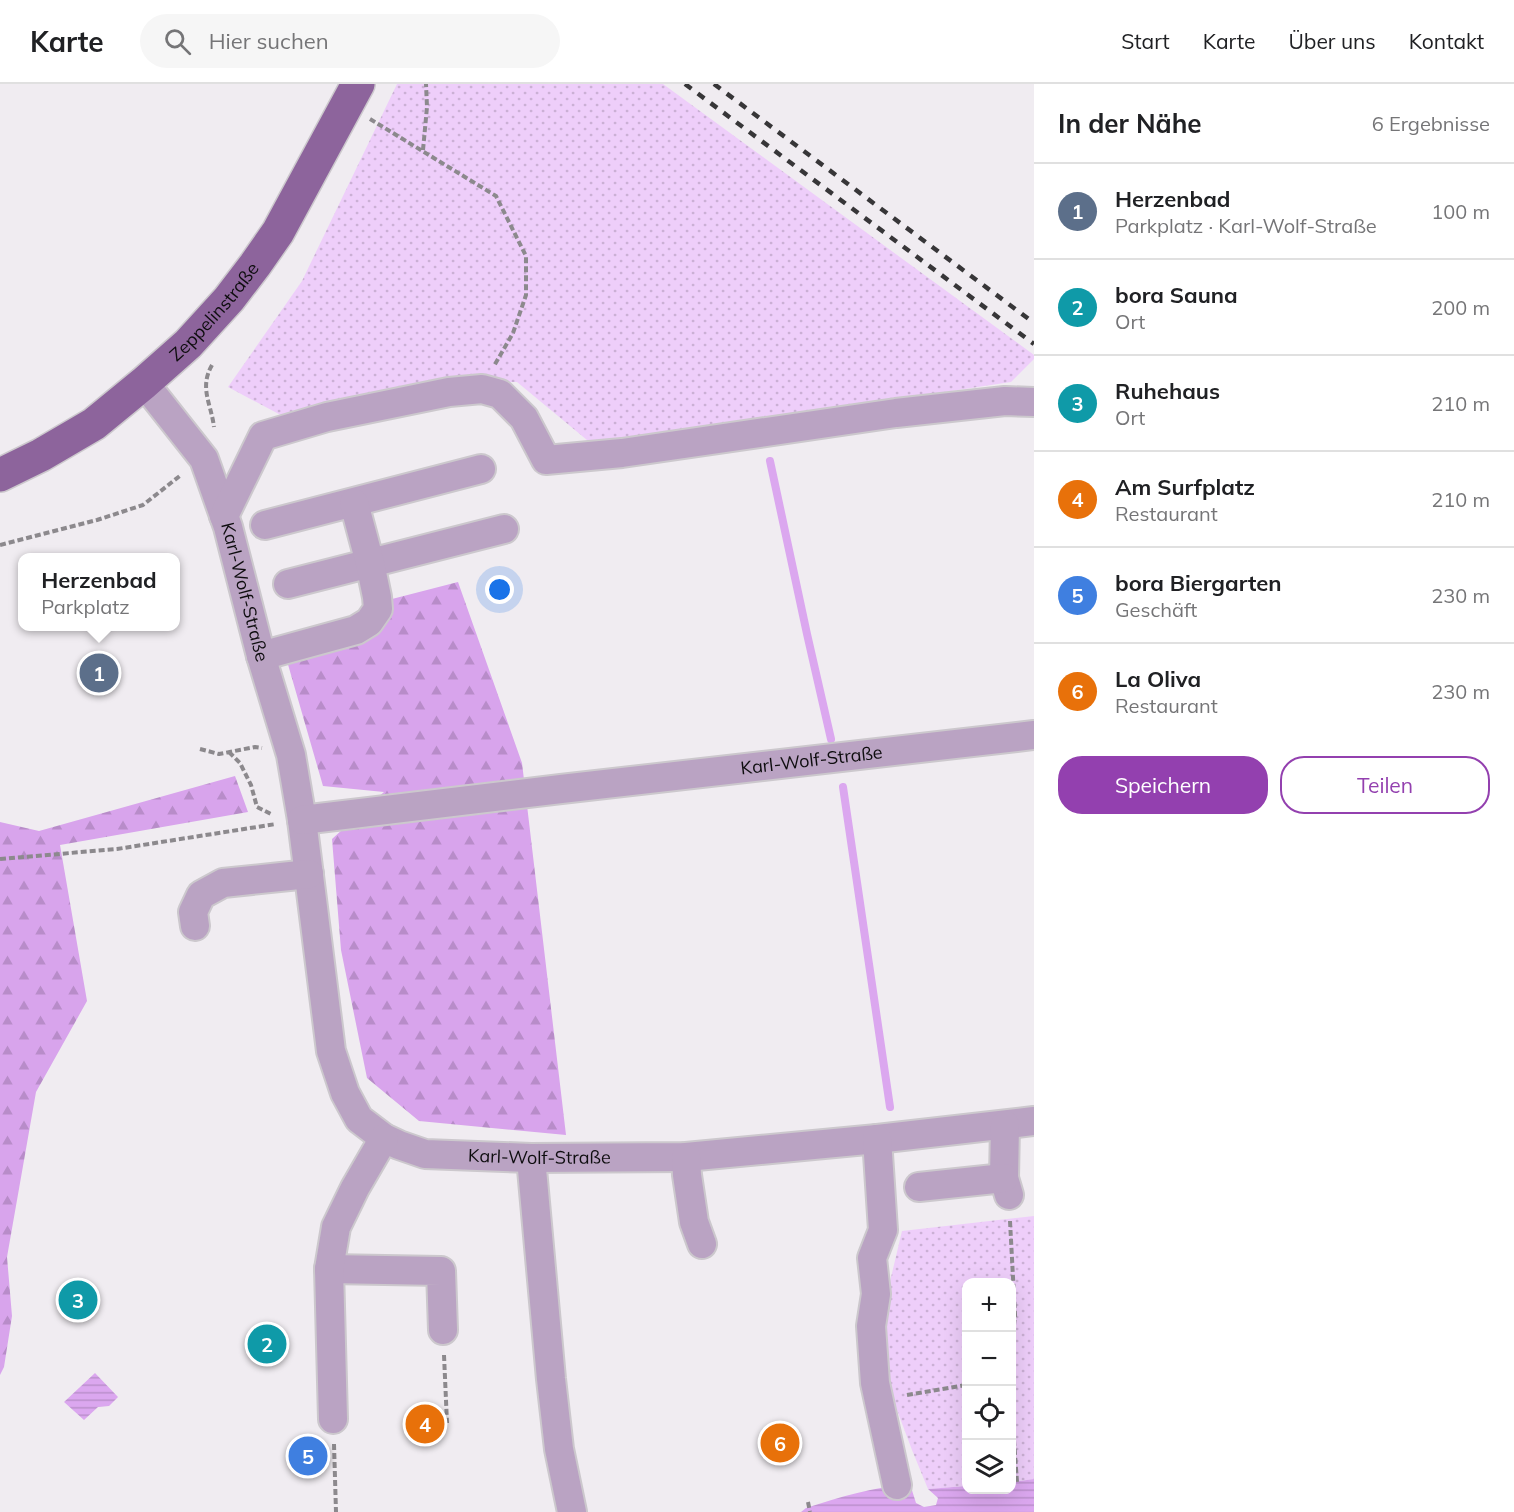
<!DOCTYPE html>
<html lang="de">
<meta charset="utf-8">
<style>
:root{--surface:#fff;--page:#f6f6f6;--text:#202124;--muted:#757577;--line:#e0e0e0;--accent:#9340af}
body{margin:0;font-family:Mulish,sans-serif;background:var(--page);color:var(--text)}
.controls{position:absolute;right:18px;bottom:18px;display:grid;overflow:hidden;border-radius:12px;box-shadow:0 6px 24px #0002}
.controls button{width:54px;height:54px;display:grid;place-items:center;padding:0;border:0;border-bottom:2px solid var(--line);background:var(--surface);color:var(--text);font:30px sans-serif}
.you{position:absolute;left:500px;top:506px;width:21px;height:21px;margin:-15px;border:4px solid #fff;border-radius:50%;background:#1a73e8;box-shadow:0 0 0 9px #1a73e833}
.badge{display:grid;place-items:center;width:39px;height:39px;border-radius:50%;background:var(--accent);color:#fff;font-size:20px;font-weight:700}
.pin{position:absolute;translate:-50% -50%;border:3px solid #fff;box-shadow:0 2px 6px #0006}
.popup{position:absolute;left:18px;top:469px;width:162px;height:78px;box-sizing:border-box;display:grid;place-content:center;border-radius:12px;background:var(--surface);filter:drop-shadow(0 2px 4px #0005);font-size:20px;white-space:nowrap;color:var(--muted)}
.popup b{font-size:22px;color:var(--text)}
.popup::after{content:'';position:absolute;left:50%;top:100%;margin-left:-12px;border:12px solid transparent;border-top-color:var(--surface)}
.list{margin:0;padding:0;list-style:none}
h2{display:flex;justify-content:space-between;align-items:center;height:78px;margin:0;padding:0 24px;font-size:26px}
h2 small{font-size:20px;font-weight:400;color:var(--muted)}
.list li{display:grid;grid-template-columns:39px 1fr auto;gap:18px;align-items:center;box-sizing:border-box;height:96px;padding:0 24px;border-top:2px solid var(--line)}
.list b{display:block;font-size:22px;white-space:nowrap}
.list p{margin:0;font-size:20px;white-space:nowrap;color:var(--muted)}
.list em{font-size:20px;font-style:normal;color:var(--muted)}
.actions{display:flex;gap:12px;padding:18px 24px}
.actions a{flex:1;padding:14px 0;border:2px solid var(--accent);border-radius:24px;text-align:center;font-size:21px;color:var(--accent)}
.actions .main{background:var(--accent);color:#fff}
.icon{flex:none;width:33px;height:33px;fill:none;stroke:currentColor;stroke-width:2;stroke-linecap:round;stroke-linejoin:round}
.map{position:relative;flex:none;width:1034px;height:1428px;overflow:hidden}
header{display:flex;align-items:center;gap:36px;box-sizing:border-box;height:84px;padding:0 30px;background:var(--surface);border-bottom:2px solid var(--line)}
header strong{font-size:28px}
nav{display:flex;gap:33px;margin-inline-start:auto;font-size:21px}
.search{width:420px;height:54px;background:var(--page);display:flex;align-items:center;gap:15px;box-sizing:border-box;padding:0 21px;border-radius:33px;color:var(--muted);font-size:22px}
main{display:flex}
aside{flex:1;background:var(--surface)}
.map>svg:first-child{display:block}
.green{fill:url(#green-dots)}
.forest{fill:url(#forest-firs)}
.water{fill:url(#water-rules)}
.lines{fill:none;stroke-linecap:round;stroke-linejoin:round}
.stream{stroke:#dba7ef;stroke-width:8}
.minor-casing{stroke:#ccc8cd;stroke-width:32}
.major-casing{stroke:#ccc8cd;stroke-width:36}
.path{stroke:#8c898d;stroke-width:4;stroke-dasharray:6 3;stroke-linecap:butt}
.minor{stroke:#baa3c3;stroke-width:28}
.major{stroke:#8d649c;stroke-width:33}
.rail{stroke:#373638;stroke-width:4.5;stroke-dasharray:8 8;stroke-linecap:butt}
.labels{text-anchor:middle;stroke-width:5;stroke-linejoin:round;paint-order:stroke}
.street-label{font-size:18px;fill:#0e0d0f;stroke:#fdfafe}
</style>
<header>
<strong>Karte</strong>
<div class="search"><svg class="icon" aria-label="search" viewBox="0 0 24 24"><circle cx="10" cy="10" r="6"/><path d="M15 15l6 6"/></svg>Hier suchen</div>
<nav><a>Start</a><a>Karte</a><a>Über uns</a><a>Kontakt</a></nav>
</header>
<main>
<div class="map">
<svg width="1034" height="1428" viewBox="0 0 1034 1428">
<defs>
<pattern id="green-dots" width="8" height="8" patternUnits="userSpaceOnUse" patternTransform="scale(1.5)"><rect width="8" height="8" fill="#eecefa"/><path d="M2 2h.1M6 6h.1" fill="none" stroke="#cbb0d5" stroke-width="1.8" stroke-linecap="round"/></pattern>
<pattern id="forest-firs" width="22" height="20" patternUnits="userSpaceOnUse" patternTransform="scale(1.5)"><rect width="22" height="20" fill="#d8a4ec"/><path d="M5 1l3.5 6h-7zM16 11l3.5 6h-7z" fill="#b88cc9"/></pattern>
<pattern id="water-rules" width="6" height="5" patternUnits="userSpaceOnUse" patternTransform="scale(1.5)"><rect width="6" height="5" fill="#dba7ef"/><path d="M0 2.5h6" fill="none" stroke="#bb8fcc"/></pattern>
</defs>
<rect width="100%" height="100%" fill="#f0ecf1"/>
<!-- green -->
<path class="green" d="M397,0H663L1034,271V275L1011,298L593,361L517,298H454L290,336L228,303L302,197Z
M1034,1132V1395L1012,1398V1198H966V1402L928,1405L912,1366L874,1265L902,1147Z"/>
<!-- forest -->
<path class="forest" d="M458,498L522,679L566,1051L419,1037L367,994L341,866L332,755L384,708L323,702L287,577L372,553L392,515Z
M235,692L248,728L60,761L87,917L36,1008L7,1173L12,1232L4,1283L0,1291V738L39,747Z"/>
<!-- water -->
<path class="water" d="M95,1289L118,1313L109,1322L98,1323L84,1336L64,1318Z
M1034,1395V1428H801L806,1424C840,1413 874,1403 910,1400L916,1419L924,1423L936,1421L938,1414L928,1405L966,1402V1406H1012V1398Z"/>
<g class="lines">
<!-- stream -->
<path class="stream" d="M770,377L807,550L831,655
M843,703L890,1023"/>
<defs>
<g id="minor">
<path id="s1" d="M144,299L204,375L228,443L261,572L291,671L302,736L331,967L345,1009L359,1035L384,1054L399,1061L425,1070L531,1074L686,1073L877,1055L1034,1037"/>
<path d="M224,432L263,352L327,333L449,308L482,305L500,310L524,334L546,376L622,369L896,329L1005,317L1034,318"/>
<path d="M265,441L481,385"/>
<path d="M288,500L504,445"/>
<path d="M261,572L356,546L369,538L378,525L377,513L370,479L354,419"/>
<path id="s2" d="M302,736L561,705L1034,651"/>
<path d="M195,842L193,828L201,811L223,799L309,790"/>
<path d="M1005,1041L1004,1094L1009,1111"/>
<path d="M877,1055L883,1146L872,1174L876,1210L871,1242L875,1299L897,1401"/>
<path d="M686,1073L687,1091L694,1138L702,1160"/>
<path d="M531,1074L551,1295L559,1365L572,1428"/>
<path d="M919,1103L1004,1094"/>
<path d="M329,1185L441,1187L443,1246"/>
<path d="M333,1335L329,1185L336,1143L355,1104L384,1054"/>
</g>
<g id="major">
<path id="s3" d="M0,391L41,371L94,340L144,299L188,260L229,215L255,181L278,148L358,0"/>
</g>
</defs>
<!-- minor casing -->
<use href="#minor" class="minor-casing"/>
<!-- major casing -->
<use href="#major" class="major-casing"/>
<!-- path -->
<path class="path" d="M370,35L496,112L526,172V211L513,249L494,282
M423,66L427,23L426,0
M212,281C199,304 211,319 214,343
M0,461L97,436L143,421L181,391
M200,665L219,670L255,663L262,664
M229,668L240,679L251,701L257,723L273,731
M0,775L117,765L276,740
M1010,1137L1015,1231L1012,1262
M444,1271L447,1339
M907,1311L966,1301
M1012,1329L1017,1398
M334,1360L336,1428
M808,1418L810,1428"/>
<!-- minor -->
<use href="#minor" class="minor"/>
<!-- major -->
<use href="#major" class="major"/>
<!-- rail -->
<path class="rail" d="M685,0L1034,260
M714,0L1034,239"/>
</g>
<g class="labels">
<!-- street labels -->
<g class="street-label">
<text dy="6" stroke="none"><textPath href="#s3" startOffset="272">Zeppelinstraße</textPath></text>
<text dy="6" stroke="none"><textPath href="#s1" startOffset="236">Karl-Wolf-Straße</textPath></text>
<text dy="6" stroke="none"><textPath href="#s2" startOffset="513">Karl-Wolf-Straße</textPath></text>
<text dy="6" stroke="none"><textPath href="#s1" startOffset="968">Karl-Wolf-Straße</textPath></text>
</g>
</g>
</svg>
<div class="controls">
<button>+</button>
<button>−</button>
<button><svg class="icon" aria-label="locate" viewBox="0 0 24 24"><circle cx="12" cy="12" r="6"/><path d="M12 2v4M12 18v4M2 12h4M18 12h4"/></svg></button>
<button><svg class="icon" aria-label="layers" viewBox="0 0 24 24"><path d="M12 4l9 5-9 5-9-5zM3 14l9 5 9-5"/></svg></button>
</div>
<div class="you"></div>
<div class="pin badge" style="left:99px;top:589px;background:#5c6f8a">1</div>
<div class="popup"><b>Herzenbad</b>Parkplatz</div>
<div class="pin badge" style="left:267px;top:1260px;background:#0f9aa8">2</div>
<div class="pin badge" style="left:78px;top:1216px;background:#0f9aa8">3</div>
<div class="pin badge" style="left:425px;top:1340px;background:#e8710a">4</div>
<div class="pin badge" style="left:308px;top:1372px;background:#3f7fe0">5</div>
<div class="pin badge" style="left:780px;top:1359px;background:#e8710a">6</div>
</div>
<aside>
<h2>In der Nähe<small>6 Ergebnisse</small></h2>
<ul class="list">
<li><span class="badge" style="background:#5c6f8a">1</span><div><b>Herzenbad</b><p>Parkplatz · Karl-Wolf-Straße</p></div><em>100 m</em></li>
<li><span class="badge" style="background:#0f9aa8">2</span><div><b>bora Sauna</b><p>Ort</p></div><em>200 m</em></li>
<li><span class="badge" style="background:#0f9aa8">3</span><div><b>Ruhehaus</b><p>Ort</p></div><em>210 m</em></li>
<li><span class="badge" style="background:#e8710a">4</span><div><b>Am Surfplatz</b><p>Restaurant</p></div><em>210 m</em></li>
<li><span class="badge" style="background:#3f7fe0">5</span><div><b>bora Biergarten</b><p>Geschäft</p></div><em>230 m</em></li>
<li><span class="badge" style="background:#e8710a">6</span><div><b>La Oliva</b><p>Restaurant</p></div><em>230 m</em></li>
</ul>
<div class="actions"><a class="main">Speichern</a><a>Teilen</a></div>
</aside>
</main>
